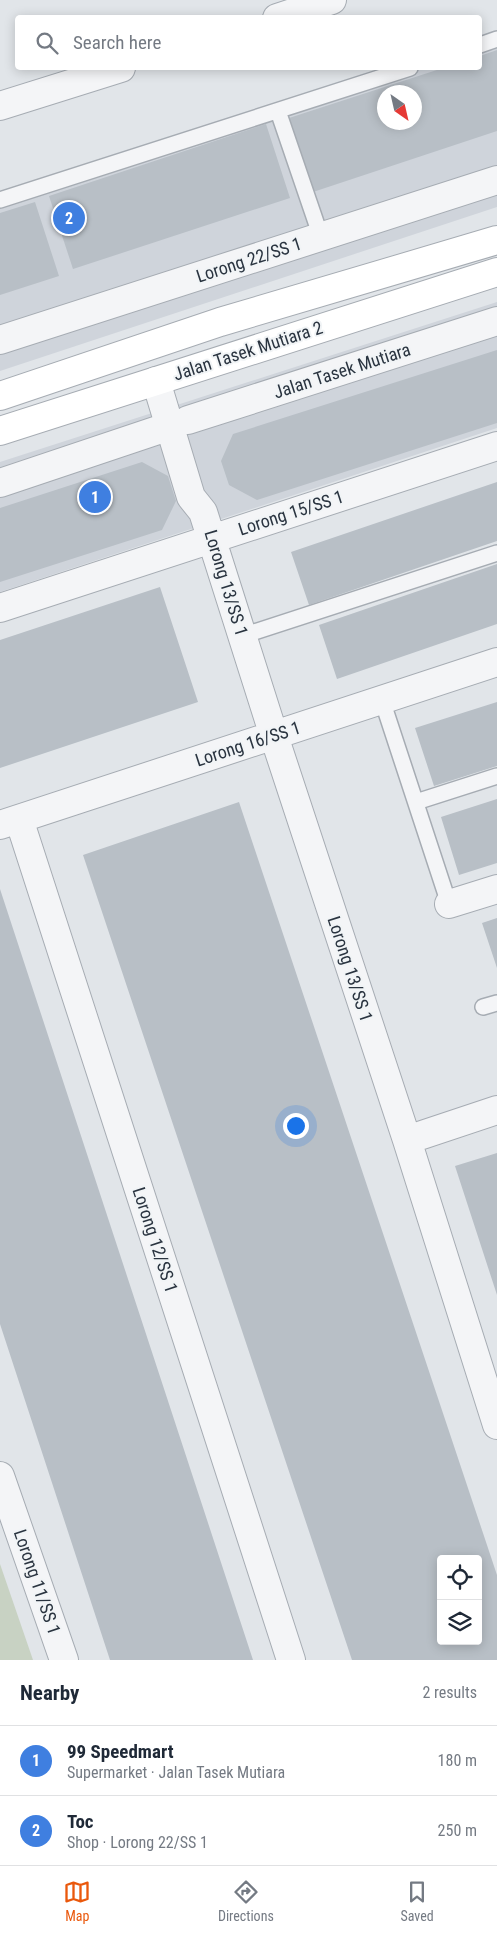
<!DOCTYPE html>
<meta charset="utf-8">
<style>
:root{--surface:#fff;--page:#f2f2f3;--text:#1f2937;--muted:#747a83;--line:#e0e1e3;--accent:#ea580c}
body{margin:0;font-family:"Roboto Condensed",sans-serif;background:var(--page);color:var(--text)}
.controls{position:absolute;right:15px;bottom:15px;display:grid;overflow:hidden;border-radius:5px;box-shadow:0 2px 12px #0003}
.controls button{width:45px;height:45px;display:grid;place-items:center;padding:0;border:0;border-bottom:1px solid var(--line);background:var(--surface);color:var(--text);font:25px sans-serif}
.compass{position:absolute;left:377px;top:85px;width:45px;height:45px;border-radius:50%;background:var(--surface);box-shadow:0 2px 12px #0003;rotate:146deg}
.you{position:absolute;left:295px;top:1125px;width:18px;height:18px;margin:-12px;border:4px solid #fff;border-radius:50%;background:#1a73e8;box-shadow:0 0 0 8px #1a73e833}
.badge{display:grid;place-items:center;width:32px;height:32px;border-radius:50%;background:var(--accent);color:#fff;font-size:16px;font-weight:700}
.pin{position:absolute;translate:-50% -50%;border:2px solid #fff;box-shadow:0 1px 5px #0006}
.list{margin:0;padding:0;list-style:none}
h2{display:flex;justify-content:space-between;align-items:center;height:65px;margin:0;padding:0 20px;font-size:21px}
h2 small{font-size:16px;font-weight:400;color:var(--muted)}
.list li{display:grid;grid-template-columns:32px 1fr auto;gap:15px;align-items:center;box-sizing:border-box;height:70px;padding:0 20px;border-top:1px solid var(--line)}
.list b{display:block;font-size:19px;white-space:nowrap}
.list p{margin:0;font-size:16px;white-space:nowrap;color:var(--muted)}
.list em{font-size:16px;font-style:normal;color:var(--muted)}
.icon{flex:none;width:28px;height:28px;fill:none;stroke:currentColor;stroke-width:2;stroke-linecap:round;stroke-linejoin:round}
.map{position:relative;flex:none;width:497px;height:1660px;overflow:hidden}
.search{position:absolute;background:var(--surface);box-shadow:0 2px 12px #0003;left:15px;right:15px;top:15px;height:55px;display:flex;align-items:center;gap:12px;box-sizing:border-box;padding:0 18px;border-radius:5px;color:var(--muted);font-size:19px}
.sheet{height:205px;background:var(--surface)}
nav{display:flex;justify-content:space-around;align-items:center;box-sizing:border-box;height:70px;border-top:1px solid var(--line);background:var(--surface);font-size:14px;color:var(--muted)}
nav a{display:grid;justify-items:center;gap:2px}
nav .on{color:var(--accent)}
.map>svg:first-child{display:block}
.built{fill:#cfd4db;fill-rule:evenodd}
.green{fill:#c8d2c3}
.building{fill:#b8bfc6;fill-rule:evenodd}
.lines{fill:none;stroke-linecap:round;stroke-linejoin:round}
.lane-casing{stroke:#a6acb3;stroke-width:18}
.street-casing{stroke:#a6acb3;stroke-width:30}
.secondary-casing{stroke:#a6acb3;stroke-width:30}
.lane{stroke:#f4f5f7;stroke-width:15}
.street{stroke:#f4f5f7;stroke-width:28}
.secondary{stroke:#fff;stroke-width:28}
.labels{text-anchor:middle;stroke-width:4;stroke-linejoin:round;paint-order:stroke}
.street-label{font-size:18px;fill:#2a3440;stroke:#f1f4f6}
</style>
<div class="map">
<svg width="497" height="1660" viewBox="0 0 497 1660">
<rect width="100%" height="100%" fill="#e1e5e9"/>
<!-- built -->
<path class="built" d="M497,32V207L0,371V193L388,68H480V38ZM384,92H414V122H384Z
M497,302V428L0,592V462Z"/>
<!-- green -->
<path class="green" d="M0,1564L33,1660H0Z"/>
<!-- building -->
<path class="building" d="M497,50V131L313,192L289,118L443,68H480V56ZM384,92H414V122H384Z
M266,124L290,198L73,269L49,196Z
M35,202L59,276L0,295V213Z
M497,350V423L257,500L229,485L221,461L233,434Z
M142,462L168,476L176,501L162,530L0,582V508Z
M497,482V541L309,605L291,552Z
M497,564V624L337,679L319,625Z
M160,587L198,702L0,768V640Z
M497,702V766L434,786L415,728Z
M497,799V863L459,875L441,817Z
M239,802L497,1575V1660H352L83,855ZM441,1559H478V1641H441Z
M0,889L253,1660H110L0,1324Z
M497,918V968L482,923Z
M497,1153V1295L455,1166Z"/>
<g class="lines">
<defs>
<path id="lane" d="M480,45L497,39
M278,111L321,237
M0,200L410,68
M242,636L497,553
M382,700L449,904
M416,802L497,776
M483,1007L497,1003"/>
<path id="street" d="M277,18L332,0
M0,106L121,68
M0,340L497,180
M156,381L191,497L203,512L274,736L407,1140L497,1425
M188,420L497,321
M0,483L170,426
M0,608L497,446
M19,819L291,1660
M0,825L497,662
M449,904L497,889
M407,1140L497,1110
M0,1476L64,1660"/>
<path id="secondary" d="M0,396L220,322L497,240
M0,431L497,272"/>
</defs>
<!-- lane casing -->
<use href="#lane" class="lane-casing"/>
<!-- street casing -->
<use href="#street" class="street-casing"/>
<!-- secondary casing -->
<use href="#secondary" class="secondary-casing"/>
<!-- lane -->
<use href="#lane" class="lane"/>
<!-- street -->
<use href="#street" class="street"/>
<!-- secondary -->
<use href="#secondary" class="secondary"/>
</g>
<g class="labels">
<!-- street labels -->
<g class="street-label">
<text transform="translate(249 260) rotate(-18)" y="6">Lorong 22/SS 1</text>
<text transform="translate(248 351) rotate(-18)" y="6">Jalan Tasek Mutiara 2</text>
<text transform="translate(342 371) rotate(-18)" y="6">Jalan Tasek Mutiara</text>
<text transform="translate(291 513) rotate(-18)" y="6">Lorong 15/SS 1</text>
<text transform="translate(226 583) rotate(73)" y="6">Lorong 13/SS 1</text>
<text transform="translate(248 744) rotate(-18)" y="6">Lorong 16/SS 1</text>
<text transform="translate(350 969) rotate(72)" y="6">Lorong 13/SS 1</text>
<text transform="translate(155 1240) rotate(72)" y="6">Lorong 12/SS 1</text>
<text transform="translate(37 1582) rotate(71)" y="6">Lorong 11/SS 1</text>
</g>
</g>
</svg>
<div class="controls">
<button><svg class="icon" aria-label="locate" viewBox="0 0 24 24"><circle cx="12" cy="12" r="6"/><path d="M12 2v4M12 18v4M2 12h4M18 12h4"/></svg></button>
<button><svg class="icon" aria-label="layers" viewBox="0 0 24 24"><path d="M12 4l9 5-9 5-9-5zM3 14l9 5 9-5"/></svg></button>
</div>
<svg class="compass" viewBox="-18 -18 36 36"><path d="M0-13l5 13h-10z" fill="#e53935"/><path d="M0 13l5-13h-10z" fill="#747a83"/></svg>
<div class="you"></div>
<div class="pin badge" style="left:95px;top:497px;background:#3f7fe0">1</div>
<div class="pin badge" style="left:69px;top:218px;background:#3f7fe0">2</div>
<div class="search"><svg class="icon" aria-label="search" viewBox="0 0 24 24"><circle cx="10" cy="10" r="6"/><path d="M15 15l6 6"/></svg>Search here</div>
</div>
<section class="sheet">
<h2>Nearby<small>2 results</small></h2>
<ul class="list">
<li><span class="badge" style="background:#3f7fe0">1</span><div><b>99 Speedmart</b><p>Supermarket · Jalan Tasek Mutiara</p></div><em>180 m</em></li>
<li><span class="badge" style="background:#3f7fe0">2</span><div><b>Toc</b><p>Shop · Lorong 22/SS 1</p></div><em>250 m</em></li>
</ul>
</section>
<nav>
<a class="on"><svg class="icon" aria-label="map" viewBox="0 0 24 24"><path d="M3 6l6-2 6 2 6-2v14l-6 2-6-2-6 2zM9 4v14M15 6v14"/></svg>Map</a>
<a><svg class="icon" aria-label="directions" viewBox="0 0 24 24"><path d="M12 3l9 9-9 9-9-9zM9 14v-3h6M13 9l2 2-2 2"/></svg>Directions</a>
<a><svg class="icon" aria-label="saved" viewBox="0 0 24 24"><path d="M7 4h10v16l-5-4-5 4z"/></svg>Saved</a>
</nav>
